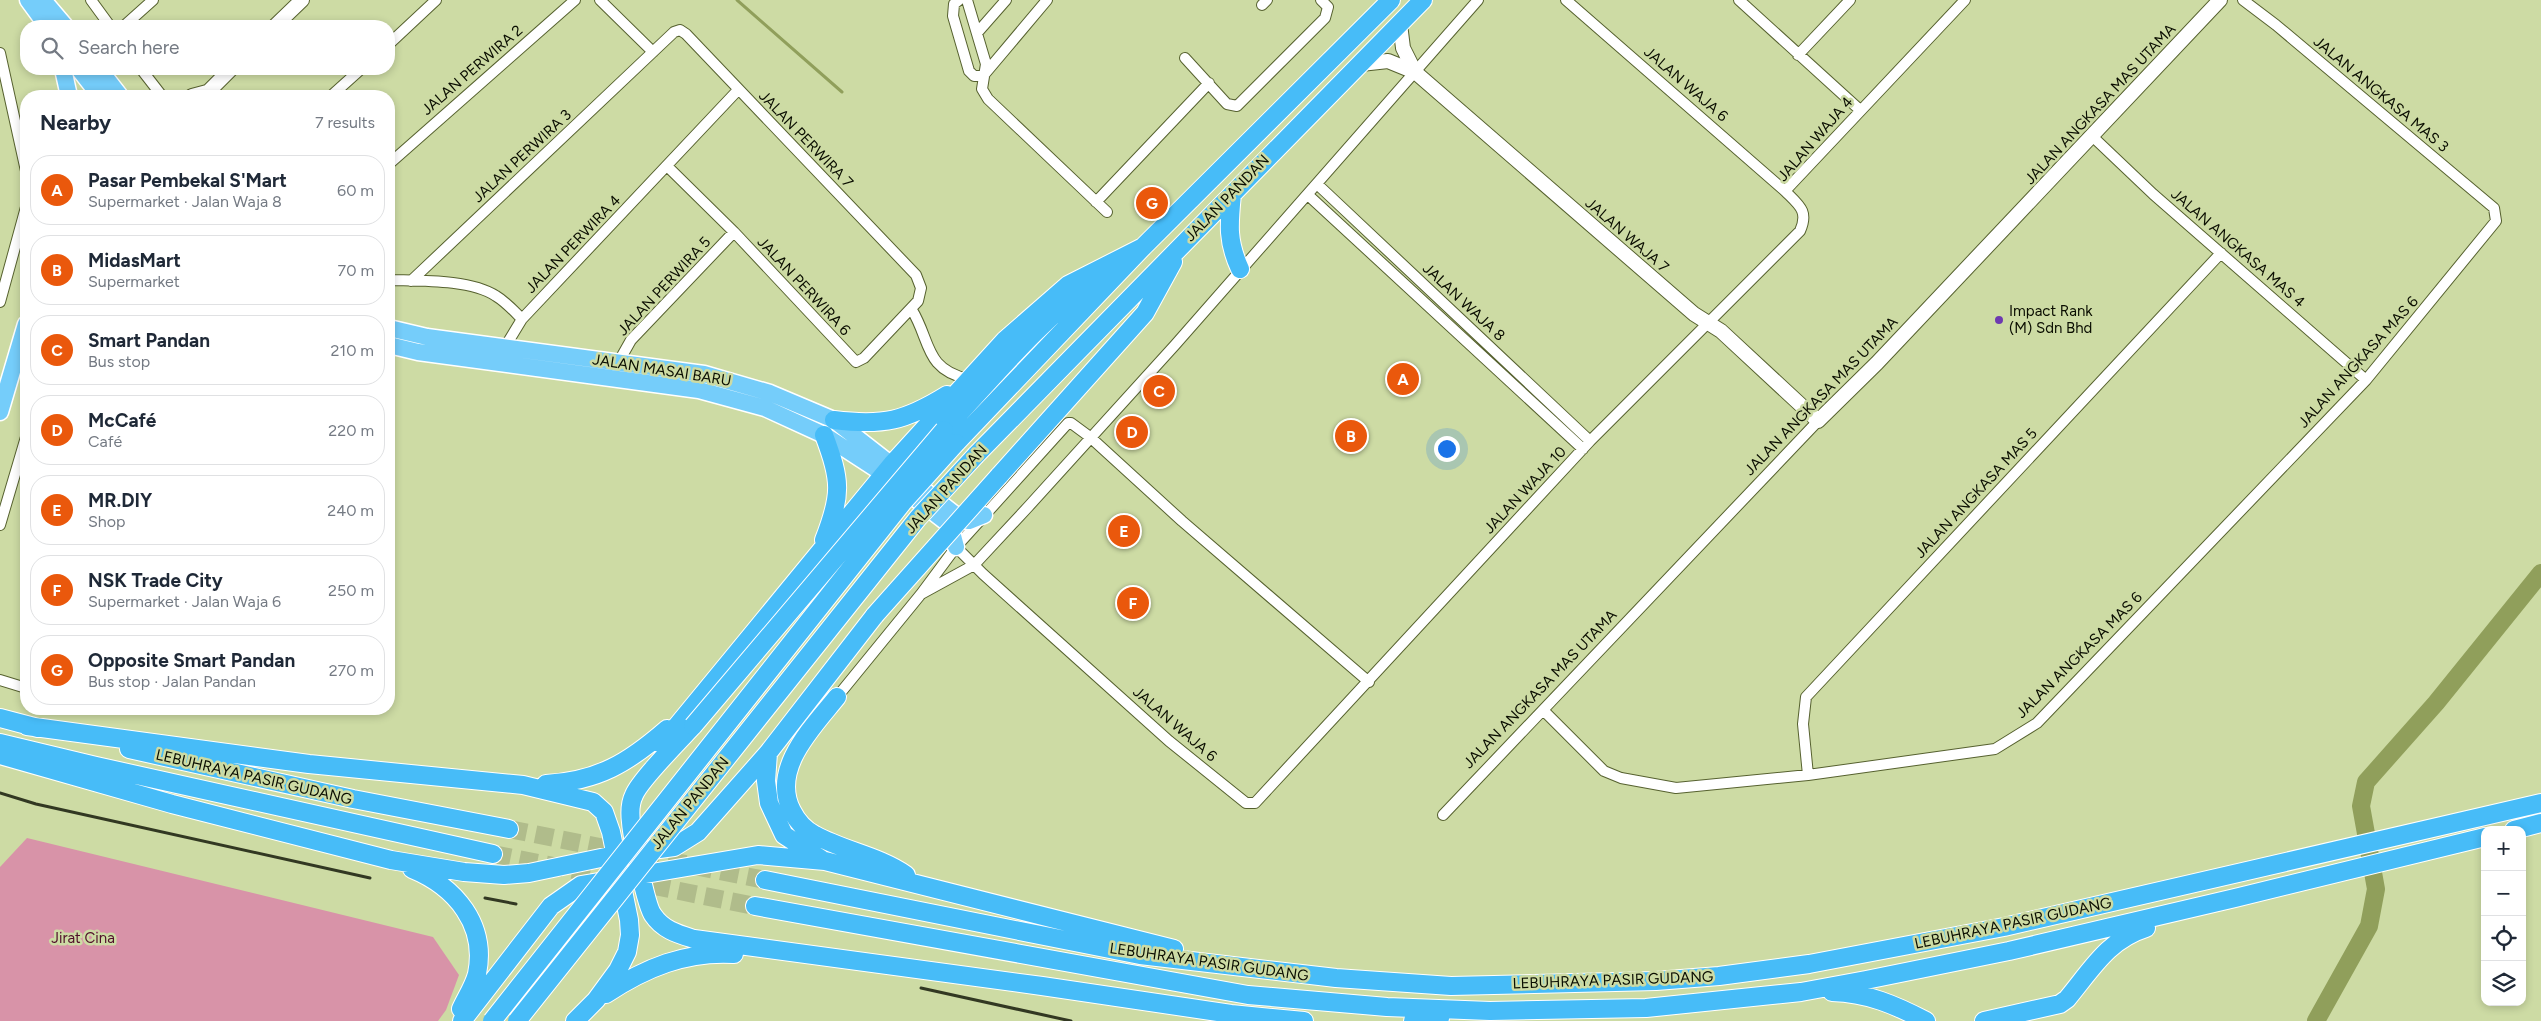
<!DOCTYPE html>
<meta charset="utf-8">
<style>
:root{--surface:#fff;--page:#f2f2f3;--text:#1f2937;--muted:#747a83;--line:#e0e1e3;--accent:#ea580c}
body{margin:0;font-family:Figtree,sans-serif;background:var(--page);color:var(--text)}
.controls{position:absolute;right:15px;bottom:15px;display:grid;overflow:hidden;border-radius:10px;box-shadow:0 2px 8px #0003}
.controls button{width:45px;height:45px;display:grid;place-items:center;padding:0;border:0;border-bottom:1px solid var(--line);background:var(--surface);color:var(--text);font:25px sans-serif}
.you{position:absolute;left:1446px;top:448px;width:18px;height:18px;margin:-12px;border:4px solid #fff;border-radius:50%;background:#1a73e8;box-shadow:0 0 0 8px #1a73e833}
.badge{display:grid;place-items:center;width:32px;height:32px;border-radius:50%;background:var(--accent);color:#fff;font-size:16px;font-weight:700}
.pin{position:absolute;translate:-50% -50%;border:2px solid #fff;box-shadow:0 1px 5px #0006}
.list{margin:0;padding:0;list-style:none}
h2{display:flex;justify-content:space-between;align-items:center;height:65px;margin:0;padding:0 20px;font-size:21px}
h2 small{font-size:16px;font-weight:400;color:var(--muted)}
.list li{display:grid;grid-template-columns:32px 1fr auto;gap:15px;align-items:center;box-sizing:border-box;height:70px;margin:0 10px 10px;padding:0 10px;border:1px solid var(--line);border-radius:20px}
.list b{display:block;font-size:19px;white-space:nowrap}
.list p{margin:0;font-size:16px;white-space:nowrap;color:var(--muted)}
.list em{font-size:16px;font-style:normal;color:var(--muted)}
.icon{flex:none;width:28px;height:28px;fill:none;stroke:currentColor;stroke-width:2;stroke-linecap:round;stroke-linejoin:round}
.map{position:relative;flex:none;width:2541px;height:1021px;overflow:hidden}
.search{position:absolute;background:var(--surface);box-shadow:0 2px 8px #0003;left:20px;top:20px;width:375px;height:55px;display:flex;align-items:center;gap:12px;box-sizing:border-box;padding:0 18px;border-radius:20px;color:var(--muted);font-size:19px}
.panel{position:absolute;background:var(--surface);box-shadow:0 2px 8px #0003;left:20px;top:90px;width:375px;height:625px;border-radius:20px}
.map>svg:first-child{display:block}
.green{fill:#d893a8}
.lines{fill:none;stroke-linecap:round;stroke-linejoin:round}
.stream{stroke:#909f5b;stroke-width:3}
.river{stroke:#909f5b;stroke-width:18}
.trunk-tunnel{stroke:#b0bc8b;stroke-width:18;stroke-dasharray:18 9;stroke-linecap:butt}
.minor-casing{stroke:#56612f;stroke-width:12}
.tertiary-casing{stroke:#56612f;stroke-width:16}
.primary-casing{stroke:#fff;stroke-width:19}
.trunk-casing{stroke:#fff;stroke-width:20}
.minor{stroke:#fff;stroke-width:10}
.tertiary{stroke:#fff;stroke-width:14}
.primary{stroke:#75cdfa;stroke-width:16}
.trunk{stroke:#47bcf8;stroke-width:18}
.rail{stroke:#323822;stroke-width:3}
.trunk-bridge-casing{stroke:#fff;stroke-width:20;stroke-linecap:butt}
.trunk-bridge{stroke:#47bcf8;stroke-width:18}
.poi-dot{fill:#6d39b0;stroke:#cddba4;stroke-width:2}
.labels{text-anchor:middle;stroke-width:5;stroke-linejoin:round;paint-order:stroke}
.street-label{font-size:15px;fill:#0a0d00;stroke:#cddba4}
.poi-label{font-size:15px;fill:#0a0d00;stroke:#cddba4;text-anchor:start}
.park-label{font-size:15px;fill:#500e2a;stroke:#cddba4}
</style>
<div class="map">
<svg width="2541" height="1021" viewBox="0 0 2541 1021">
<rect width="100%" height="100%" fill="#cddba4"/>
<!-- green -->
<path class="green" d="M27,838L433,937L459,975L446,1010L438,1021H0V867Z"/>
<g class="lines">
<!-- stream -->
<path class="stream" d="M737,0L842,92"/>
<!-- river -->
<path class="river" d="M2316,1021L2369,926L2376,889L2361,806L2366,782L2436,703L2541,573"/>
<!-- trunk-tunnel -->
<path class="trunk-tunnel" d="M509,829L765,880
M493,854L755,906"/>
<defs>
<path id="minor" d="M91,0L110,26
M600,0L653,52
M959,0L954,4L953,16L969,71L974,76H983L1047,0
M967,0L986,64L982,89L988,99L1107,212
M1739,0L1860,110
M1262,5L1267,0
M124,26L153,0
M977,33L1006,0
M389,44L436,0
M0,53L26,171
M1798,55L1850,0
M1185,58L1227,104L1237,106L1325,18L1328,7L1321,0
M141,69L162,96
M331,96L361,69
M2092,136L2153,194L2366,380
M389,164L575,0
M1317,184L1590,441
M1785,191L1965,0
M1308,195L1583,449
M1096,202L1209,83
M389,280C419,281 470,279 496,296C506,302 514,311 522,319
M411,281L674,32L680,30L686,34L916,275L921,288L918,301L864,358L856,362L734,232L668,167
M0,302L26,207
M912,310C931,341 924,369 968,379
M505,347L522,319L738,90
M618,363L631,340L734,232
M0,525L26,437
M956,547L983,574L1169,741L1246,803H1255L1590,441L1800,231C1809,211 1799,205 1785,191L1566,0
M921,594L974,565L1028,507L1175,345L1478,0
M0,680L26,688
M837,697L921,594L956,547L1068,423H1071L1090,437L1182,521L1369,682
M1543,710L1604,771L1621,778L1676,788L1808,775L1995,749L2037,723L2366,380L2496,221L2494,208L2276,25L2243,0
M1808,775L1803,724L1806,697L2221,253
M1443,815L1818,421"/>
<path id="tertiary" d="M1400,24L1403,48L1415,72
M275,26L302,0
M1361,64L1388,61L1415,72L1694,314L1721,331L1818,421L1877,363L2220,0
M192,96L207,92
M204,96L231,69"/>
<path id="primary" d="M28,0L47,26
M43,0L65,26
M63,69L69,96
M79,69L100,96
M99,69L120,96
M389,328L427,337L704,374L770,393L834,420L962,520L969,521L984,515
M389,345L418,352L699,390L765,408L824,435L884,474L946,522L951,528L956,547
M0,412L26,324"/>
<path id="trunk" d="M1232,194C1229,224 1227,241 1240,269
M834,420C884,426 905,421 947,395
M944,430C992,379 1040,320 1097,279
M824,435C841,481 842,494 824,540
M956,443L1143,247L1391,0
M976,455L1423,0
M999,476L1145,313L1173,262
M837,697C813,727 770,769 792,811C797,821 805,830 815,835C844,851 879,856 906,875
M0,718L38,728
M27,726L309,764L523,785L593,802L604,812L611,832L629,920L630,935L627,952L618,970L596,1000L575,1021
M693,726C680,740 640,780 634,795C630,803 630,814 631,822C632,836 646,906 653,915C663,930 678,934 694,939L1042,986L1231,1014L1304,1021
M0,743L96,766L493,854
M662,744L893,463L1005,340L1068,285L1143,247
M129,749L353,799L509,829
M768,753L766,781L769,803L784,835L821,859
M0,755L172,804L391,860L464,872L504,875L529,873L615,855L674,847L698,832L768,753L875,615
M546,784C598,781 628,763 667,729
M2514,830L2541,823
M412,869C456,887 487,925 477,974C474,986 466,998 461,1009
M765,880L1140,955L1336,978L1451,986L1656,981L1719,976L1809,964L2004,927L2541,803
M755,906L1248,995L1387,1007L1490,1011L1646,1008L1801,992L1866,980L2009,951L2235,898L2485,837
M1832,992C1868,993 1895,1005 1926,1021
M606,994C645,968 686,951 734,954
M462,1021L551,906L581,885L758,855L825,861L1174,949
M1413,1021L1440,1018
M1984,1021L2060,1004L2067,999C2092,969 2108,940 2146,928"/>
</defs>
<!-- minor casing -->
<use href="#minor" class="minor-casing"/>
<!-- tertiary casing -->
<use href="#tertiary" class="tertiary-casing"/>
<!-- primary casing -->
<use href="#primary" class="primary-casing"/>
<!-- trunk casing -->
<use href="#trunk" class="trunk-casing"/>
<!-- minor -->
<use href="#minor" class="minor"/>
<!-- tertiary -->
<use href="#tertiary" class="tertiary"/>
<!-- primary -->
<use href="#primary" class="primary"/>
<!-- trunk -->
<use href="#trunk" class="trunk"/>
<!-- rail -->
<path class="rail" d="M0,793L36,804L370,878
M485,898L516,904
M921,988L1071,1021"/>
<defs>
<path id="trunk-bridge" d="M875,615L999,476
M693,726L944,430
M492,1021L903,502L956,443
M517,1021L918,518L976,455"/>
</defs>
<!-- trunk-bridge casing -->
<use href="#trunk-bridge" class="trunk-bridge-casing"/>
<!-- trunk-bridge -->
<use href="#trunk-bridge" class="trunk-bridge"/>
</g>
<!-- markers -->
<circle class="poi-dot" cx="1999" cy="320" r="5"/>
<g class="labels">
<!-- street labels -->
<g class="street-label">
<text transform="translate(472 70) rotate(-41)" y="5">JALAN PERWIRA 2</text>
<text transform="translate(1686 84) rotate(41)" y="5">JALAN WAJA 6</text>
<text transform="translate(2381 94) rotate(40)" y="5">JALAN ANGKASA MAS 3</text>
<text transform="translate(2100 104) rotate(-47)" y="5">JALAN ANGKASA MAS UTAMA</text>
<text transform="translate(806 139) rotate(46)" y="5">JALAN PERWIRA 7</text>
<text transform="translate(1815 139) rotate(-49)" y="5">JALAN WAJA 4</text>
<text transform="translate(522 156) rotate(-43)" y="5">JALAN PERWIRA 3</text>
<text transform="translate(1227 198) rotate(-46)" y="5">JALAN PANDAN</text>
<text transform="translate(1627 235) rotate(41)" y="5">JALAN WAJA 7</text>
<text transform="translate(573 244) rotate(-46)" y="5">JALAN PERWIRA 4</text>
<text transform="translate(2238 248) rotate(41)" y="5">JALAN ANGKASA MAS 4</text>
<text transform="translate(664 286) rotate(-47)" y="5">JALAN PERWIRA 5</text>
<text transform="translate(804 286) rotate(47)" y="5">JALAN PERWIRA 6</text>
<text transform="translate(1464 302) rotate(43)" y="5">JALAN WAJA 8</text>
<text transform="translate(2358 362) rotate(-48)" y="5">JALAN ANGKASA MAS 6</text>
<text transform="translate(662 370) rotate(9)" y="5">JALAN MASAI BARU</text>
<text transform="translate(1821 396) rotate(-46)" y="5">JALAN ANGKASA MAS UTAMA</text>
<text transform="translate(946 489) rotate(-48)" y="5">JALAN PANDAN</text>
<text transform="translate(1525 490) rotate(-47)" y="5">JALAN WAJA 10</text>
<text transform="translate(1976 493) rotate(-47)" y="5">JALAN ANGKASA MAS 5</text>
<text transform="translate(2079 655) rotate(-45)" y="5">JALAN ANGKASA MAS 6</text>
<text transform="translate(1540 689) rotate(-46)" y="5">JALAN ANGKASA MAS UTAMA</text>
<text transform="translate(1175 724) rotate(41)" y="5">JALAN WAJA 6</text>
<text transform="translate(254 777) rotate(13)" y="5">LEBUHRAYA PASIR GUDANG</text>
<text transform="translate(690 803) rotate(-51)" y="5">JALAN PANDAN</text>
<text transform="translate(2013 923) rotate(-12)" y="5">LEBUHRAYA PASIR GUDANG</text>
<text transform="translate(1209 962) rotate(8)" y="5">LEBUHRAYA PASIR GUDANG</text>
<text transform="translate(1613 980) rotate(-2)" y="5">LEBUHRAYA PASIR GUDANG</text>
</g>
<!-- poi labels -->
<g class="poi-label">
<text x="2009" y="316">Impact Rank<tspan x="2009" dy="17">(M) Sdn Bhd</tspan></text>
</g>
<!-- park labels -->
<g class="park-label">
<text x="83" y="943">Jirat Cina</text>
</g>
</g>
</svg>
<div class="controls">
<button>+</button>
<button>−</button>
<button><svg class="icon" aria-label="locate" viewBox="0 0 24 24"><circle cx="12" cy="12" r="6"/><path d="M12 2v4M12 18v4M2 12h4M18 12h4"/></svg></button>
<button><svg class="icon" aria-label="layers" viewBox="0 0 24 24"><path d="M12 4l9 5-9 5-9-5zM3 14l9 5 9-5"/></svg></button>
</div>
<div class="you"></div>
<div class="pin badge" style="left:1403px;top:379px">A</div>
<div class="pin badge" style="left:1351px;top:436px">B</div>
<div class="pin badge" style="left:1159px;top:391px">C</div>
<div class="pin badge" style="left:1132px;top:432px">D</div>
<div class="pin badge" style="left:1124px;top:531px">E</div>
<div class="pin badge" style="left:1133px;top:603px">F</div>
<div class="pin badge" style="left:1152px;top:203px">G</div>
<div class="search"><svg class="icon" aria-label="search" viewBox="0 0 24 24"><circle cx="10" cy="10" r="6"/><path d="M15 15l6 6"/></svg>Search here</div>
<section class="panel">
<h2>Nearby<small>7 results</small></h2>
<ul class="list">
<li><span class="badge">A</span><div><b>Pasar Pembekal S'Mart</b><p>Supermarket · Jalan Waja 8</p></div><em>60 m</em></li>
<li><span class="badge">B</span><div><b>MidasMart</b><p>Supermarket</p></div><em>70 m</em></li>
<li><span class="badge">C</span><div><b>Smart Pandan</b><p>Bus stop</p></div><em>210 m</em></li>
<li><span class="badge">D</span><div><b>McCafé</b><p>Café</p></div><em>220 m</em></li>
<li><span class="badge">E</span><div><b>MR.DIY</b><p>Shop</p></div><em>240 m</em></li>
<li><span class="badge">F</span><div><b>NSK Trade City</b><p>Supermarket · Jalan Waja 6</p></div><em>250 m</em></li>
<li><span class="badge">G</span><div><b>Opposite Smart Pandan</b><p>Bus stop · Jalan Pandan</p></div><em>270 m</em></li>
</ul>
</section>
</div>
